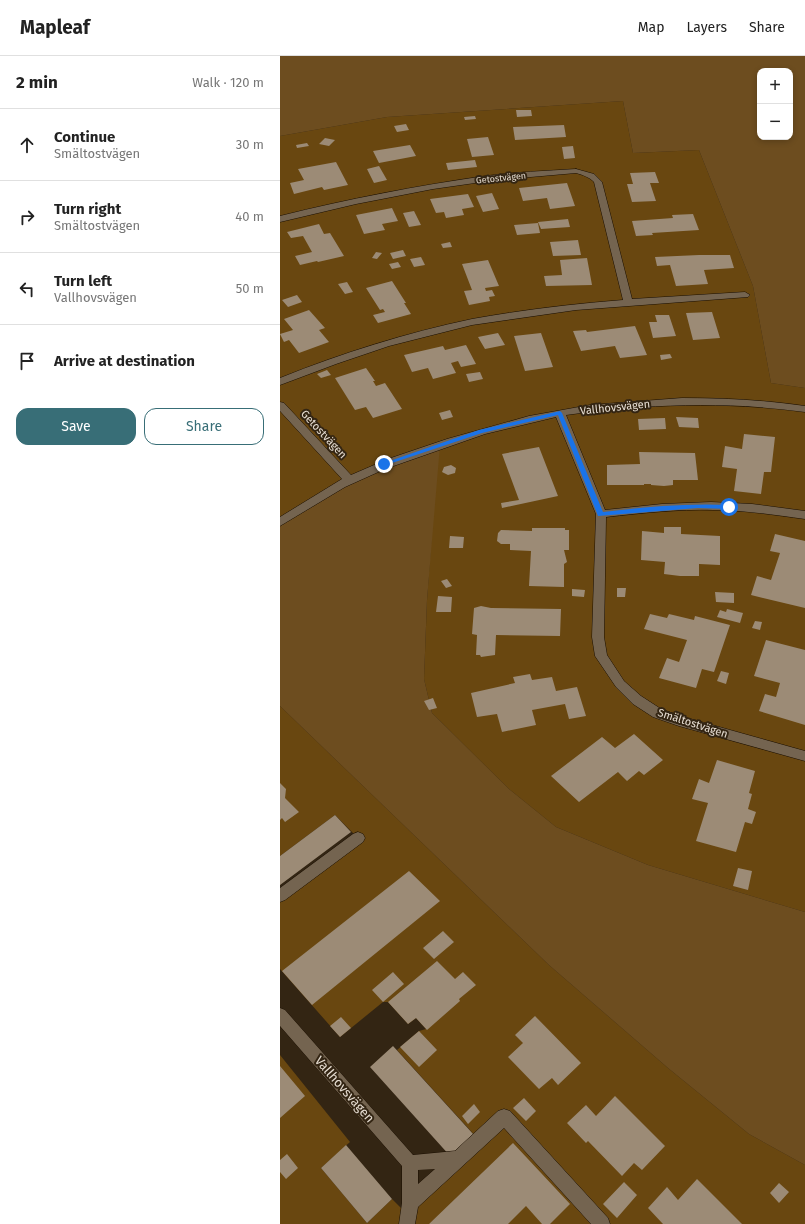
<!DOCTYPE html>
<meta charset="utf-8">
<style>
:root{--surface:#fff;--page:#f6f6f6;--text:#222;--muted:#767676;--line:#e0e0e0;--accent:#386e77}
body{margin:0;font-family:"Fira Sans",sans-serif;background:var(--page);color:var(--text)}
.controls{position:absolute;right:12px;top:12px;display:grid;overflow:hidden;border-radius:8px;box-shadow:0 2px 6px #0003}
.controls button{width:36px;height:36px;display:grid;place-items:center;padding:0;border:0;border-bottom:1px solid var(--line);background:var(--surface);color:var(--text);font:20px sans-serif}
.stop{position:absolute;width:12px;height:12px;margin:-9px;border:3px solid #1a73e8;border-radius:50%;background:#fff}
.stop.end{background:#1a73e8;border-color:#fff;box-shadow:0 1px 4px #0008}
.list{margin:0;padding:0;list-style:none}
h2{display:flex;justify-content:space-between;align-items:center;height:52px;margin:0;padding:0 16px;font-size:17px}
h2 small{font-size:13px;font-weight:400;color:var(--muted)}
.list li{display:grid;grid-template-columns:26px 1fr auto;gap:12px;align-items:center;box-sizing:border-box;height:72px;padding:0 16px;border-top:1px solid var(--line)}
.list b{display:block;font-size:15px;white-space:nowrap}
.list p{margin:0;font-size:13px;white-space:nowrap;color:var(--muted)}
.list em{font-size:13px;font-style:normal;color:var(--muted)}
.actions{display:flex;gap:8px;padding:12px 16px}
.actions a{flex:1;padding:9px 0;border:1px solid var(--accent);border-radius:12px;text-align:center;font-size:14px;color:var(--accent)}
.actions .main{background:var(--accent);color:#fff}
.icon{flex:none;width:22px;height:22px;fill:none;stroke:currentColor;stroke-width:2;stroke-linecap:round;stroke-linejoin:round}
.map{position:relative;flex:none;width:525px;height:1168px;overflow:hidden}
header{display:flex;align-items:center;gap:24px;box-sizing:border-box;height:56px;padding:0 20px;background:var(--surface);border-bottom:1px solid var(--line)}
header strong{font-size:19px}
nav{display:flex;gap:22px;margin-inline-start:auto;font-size:14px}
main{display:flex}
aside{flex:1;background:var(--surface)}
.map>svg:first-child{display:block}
.green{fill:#694710}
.forest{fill:#6d4d1f;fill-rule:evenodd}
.building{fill:#9c8b76}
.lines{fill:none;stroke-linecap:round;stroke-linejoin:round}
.minor-casing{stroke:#1a0e00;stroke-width:1}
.minor{fill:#746450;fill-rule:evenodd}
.route{fill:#1a73e8}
.labels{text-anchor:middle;stroke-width:4;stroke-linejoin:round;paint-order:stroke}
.far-street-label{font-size:9px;fill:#e6ddd2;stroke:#332513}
.street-label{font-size:11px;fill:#e6ddd2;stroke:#332513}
.near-street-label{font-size:13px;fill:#e6ddd2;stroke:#332513}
</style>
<header>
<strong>Mapleaf</strong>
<nav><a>Map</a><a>Layers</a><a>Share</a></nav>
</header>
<main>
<aside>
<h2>2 min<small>Walk · 120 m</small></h2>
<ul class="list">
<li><svg class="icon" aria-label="ahead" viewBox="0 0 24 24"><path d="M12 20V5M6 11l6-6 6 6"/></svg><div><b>Continue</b><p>Smältostvägen</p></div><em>30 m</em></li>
<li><svg class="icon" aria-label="right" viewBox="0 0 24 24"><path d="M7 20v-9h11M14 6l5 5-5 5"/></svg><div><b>Turn right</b><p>Smältostvägen</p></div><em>40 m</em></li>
<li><svg class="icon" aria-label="left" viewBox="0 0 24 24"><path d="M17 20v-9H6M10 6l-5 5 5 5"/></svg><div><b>Turn left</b><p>Vallhovsvägen</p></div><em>50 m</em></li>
<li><svg class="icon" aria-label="arrive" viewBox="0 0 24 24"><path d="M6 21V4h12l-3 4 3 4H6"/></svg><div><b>Arrive at destination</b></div></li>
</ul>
<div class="actions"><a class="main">Save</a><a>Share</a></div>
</aside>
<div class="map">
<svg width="525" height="1168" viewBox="0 0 525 1168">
<rect width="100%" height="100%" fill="#332513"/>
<!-- green -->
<path class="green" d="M343,45L353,97L419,94L473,230L491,327L525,332V856L368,809L276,771L229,733L152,657L144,623L147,544L152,475L0,463V80L107,61Z
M0,650L269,909L388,1012L469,1078L525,1109V1168H0V999L70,1086L41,1112L87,1167L112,1143L128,1159L199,1084L117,994L139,975L146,973L136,962L128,968L108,946H103L60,981L0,913V841L78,782L55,759L0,800Z"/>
<!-- forest -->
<path class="forest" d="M0,0H525V332L491,327L473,230L419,94L353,97L343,45L107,61L0,80ZM480,15H510V81H480Z
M160,389L147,544L144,623L152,657L229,733L276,771L368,809L525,856V1109L469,1078L388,1012L269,909L0,650V463L69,424Z"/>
<!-- building -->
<path class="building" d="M236,54H251L252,60L237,61Z
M195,60L196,63L185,64L184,61Z
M126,68L129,74L117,76L114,70Z
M284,69L286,81L235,84L233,71Z
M208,81L214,99L192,101L187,83Z
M45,82L55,84L49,90L39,88Z
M27,87L29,90L17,92L16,89Z
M130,89L136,100L99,107L93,95Z
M293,90L295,102L284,103L282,91Z
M195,104L197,111L168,114L166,107Z
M56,106L68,129L44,134L42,131L14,138L10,127L24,124L18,113Z
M99,110L107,124L94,127L87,113Z
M375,116L379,127H370L376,145L352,146L347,128H353L350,117Z
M287,127L295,150L270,153L267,142L243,145L239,132Z
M212,137L219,153L203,156L196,140Z
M188,138L194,151L182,153L184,159L166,162L164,156L156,157L150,143Z
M112,152L118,165L102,168L105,174L84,178L76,159Z
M134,155L141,169L129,171L123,157Z
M413,158L419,174L372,177L373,179L356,180L352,165L393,162L392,159Z
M288,163L290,171L261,173L258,166Z
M258,167L260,177L237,179L234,169Z
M39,168L44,178L50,177L64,200L38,206L37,205L20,209L15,200L32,196L23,180L11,182L7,176Z
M298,184L301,199L273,200L270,186Z
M170,186L172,191L163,192L161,188Z
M123,194L126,200L113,203L110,197Z
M96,196L102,197L97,203L92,202Z
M419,199H450L454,212L424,214L428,228L396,230L390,209L377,210L375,201Z
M141,201L145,209L134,211L130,203Z
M307,202L312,229L266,230L264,220L282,219L280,204Z
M208,204L219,230L205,232L206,235L212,234L215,240L209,241L210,245L189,249L184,235L192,234L182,208Z
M118,206L121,211L112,213L109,208Z
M112,225L126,247H124L131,258L98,267L93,259L105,256L103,253L100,254L86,232Z
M67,226L73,236L65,238L58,228Z
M17,239L22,246L8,251L2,244Z
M29,254L45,272L39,274L49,286L19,297L9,284L4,286L0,278L13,274L4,263Z
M432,256L440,282L413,284L406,257Z
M375,259H389L396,280L373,282L369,266H377Z
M355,270L367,299L340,302L335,290L301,295L293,275L306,274L307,276Z
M218,277L225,289L205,293L198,281Z
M261,277L273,311L245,315L234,280Z
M186,289L196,308L181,311L178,305L171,307L176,317L153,323L148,312L132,316L124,299L163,290L165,294Z
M390,298L392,302L381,304L380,299Z
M86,312L95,325H93L96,330L105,327L122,353L93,362L86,351L75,354L55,322Z
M47,314L51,319L41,322L37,318Z
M200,316L203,323L189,326L186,318Z
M170,354L173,361L162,364L159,357Z
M396,361L418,362L419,372L399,371Z
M385,362L386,373L359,374L358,363Z
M464,378L495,381L491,416H484L481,438L454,435L457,413L442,411L445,390L462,393Z
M259,391L278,440L222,452L221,447L239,444L222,398Z
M359,396L415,397L418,424H393V429L384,430L371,429V428H364V429H327V409L360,408Z
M171,409L176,412L175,417L168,419L162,416L164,411Z
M384,471H401V478L440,480V509L419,508V520H400L384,518L385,506L361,504L362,475L384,477Z
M252,472H285V474H289V494H284L287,506L284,508V531L249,530L251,495L230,494V488H221L217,485L218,477L221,474L252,475Z
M495,478L525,485V552L471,539L477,520L491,524L500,497L490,495Z
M170,480L184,481L183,492H169Z
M167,523L172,530L166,532L161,525Z
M337,532H346L345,541H337Z
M292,533L305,534L304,541L292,540Z
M435,536L454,537V547L436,546Z
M158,540L172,541L171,556H156Z
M201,550L211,552L281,553L280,580L216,579L215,599L201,601L200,599H196L197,579L192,578L194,552Z
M447,553L463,557L460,567L437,561L440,554L446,556Z
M370,558L387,562L389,558L414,564L415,560L450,569L434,616L422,613L416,632L379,622L387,602L399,606L407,584L364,573Z
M475,565L482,566L480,574L472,572Z
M486,584L525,594V669L479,655L485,638L496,641L500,627L474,620Z
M441,615L449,617L446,628L437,625Z
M250,618L252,624L272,621L276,635L297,631L306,660L289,663L285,648L252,654L256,669L222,676L217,658L197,661L191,637L235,627L233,621Z
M153,642L157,652L149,654L144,645Z
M354,678L383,704L364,719L359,715L347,725L338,716L299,746L271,720L322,681L335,692Z
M437,704L475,715L469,737L472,738L468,753L476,756L472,768L465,766L456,796L416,785L428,747L412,743L419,723L429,727Z
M0,727L6,733L5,742L19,756L5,766L2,762L0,764Z
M55,759L71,776L0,829V800Z
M458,812L472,815L468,834L453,830Z
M129,815L160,845L32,949L2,915Z
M163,875L174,886L154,903L143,892Z
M157,905L175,923L183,916L196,929L179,943L180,945L147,974L136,962L128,968L108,946Z
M113,916L124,928L103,946L92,934Z
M255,960L301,1007L278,1029L272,1022L259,1033L228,1001L243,987L235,979Z
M61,961L71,972L60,981L50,970Z
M139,975L157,994L139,1011L120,991Z
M113,990L194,1079L171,1101L90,1011Z
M0,1010L25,1040L0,1062Z
M335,1040L385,1090L362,1114L354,1107L342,1120L308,1085L306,1087L287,1067L306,1049L316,1060Z
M244,1042L256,1055L246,1065L233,1052Z
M194,1048L200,1056L188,1068L182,1060Z
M233,1087L290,1148L270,1168H262L246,1150L228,1168H149Z
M66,1089L112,1143L87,1167L41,1112Z
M7,1098L18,1112L6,1123L0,1116V1104Z
M417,1123L462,1168H383L368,1152L387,1131L398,1144Z
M344,1126L357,1139L337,1162L323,1148Z
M499,1127L509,1136L499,1147L490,1137Z"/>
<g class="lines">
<defs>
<path id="minor" d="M296,113L314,118L322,126L352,243L465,236L470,239L468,241L296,254L192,269L109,290L56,308L0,329V322C62,297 126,277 192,263C242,254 292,248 343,244L314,126C309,121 303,119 296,117L216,124L153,133L76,148L0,166V160C68,143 136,130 205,120C235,116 266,115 296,113Z
M402,342C444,342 484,344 525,350V356C445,345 366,348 286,359L325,454L382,448L431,446L472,448L525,455V463C495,459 464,454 433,454C398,453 362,457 326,461L324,581L327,599L344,625L361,640L381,653L400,660L525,695V705L399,670L373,661L353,648L336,631L315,600L312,581L316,458L276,361L205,378L105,413L65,431L0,470V461L62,423L0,355V346L4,347L71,419L108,403L167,383L249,360L310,349Z
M78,776L83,778L85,782L83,786L5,844L0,846V832L73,778Z
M0,952L5,954L133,1099L175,1095L218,1055L224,1053L230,1055L328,1162L330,1168H311L224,1072L138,1151L135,1168H119L122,1147V1110L0,970ZM155,1113L138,1128V1114Z"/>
</defs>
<!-- minor casing -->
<use href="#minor" class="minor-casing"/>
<!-- minor -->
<use href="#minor" class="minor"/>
</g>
<!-- route -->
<path class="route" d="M280,355L282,357L323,456C365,451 406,447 449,449L452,451L449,453L418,452L318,460L278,359L202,377L106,409L101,408L199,374Z"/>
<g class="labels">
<!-- far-street labels -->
<g class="far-street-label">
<text transform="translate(221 122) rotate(-6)" y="3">Getostvägen</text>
</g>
<!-- street labels -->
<g class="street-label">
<text transform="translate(335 351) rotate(-6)" y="4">Vallhovsvägen</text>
<text transform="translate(44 378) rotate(47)" y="4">Getostvägen</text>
<text transform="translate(413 667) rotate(18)" y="4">Smältostvägen</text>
</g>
<!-- near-street labels -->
<g class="near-street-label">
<text transform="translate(65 1033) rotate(49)" y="5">Vallhovsvägen</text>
</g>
</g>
</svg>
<div class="controls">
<button>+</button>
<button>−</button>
</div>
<div class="stop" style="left:449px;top:451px"></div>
<div class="stop end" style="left:104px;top:408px"></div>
</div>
</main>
